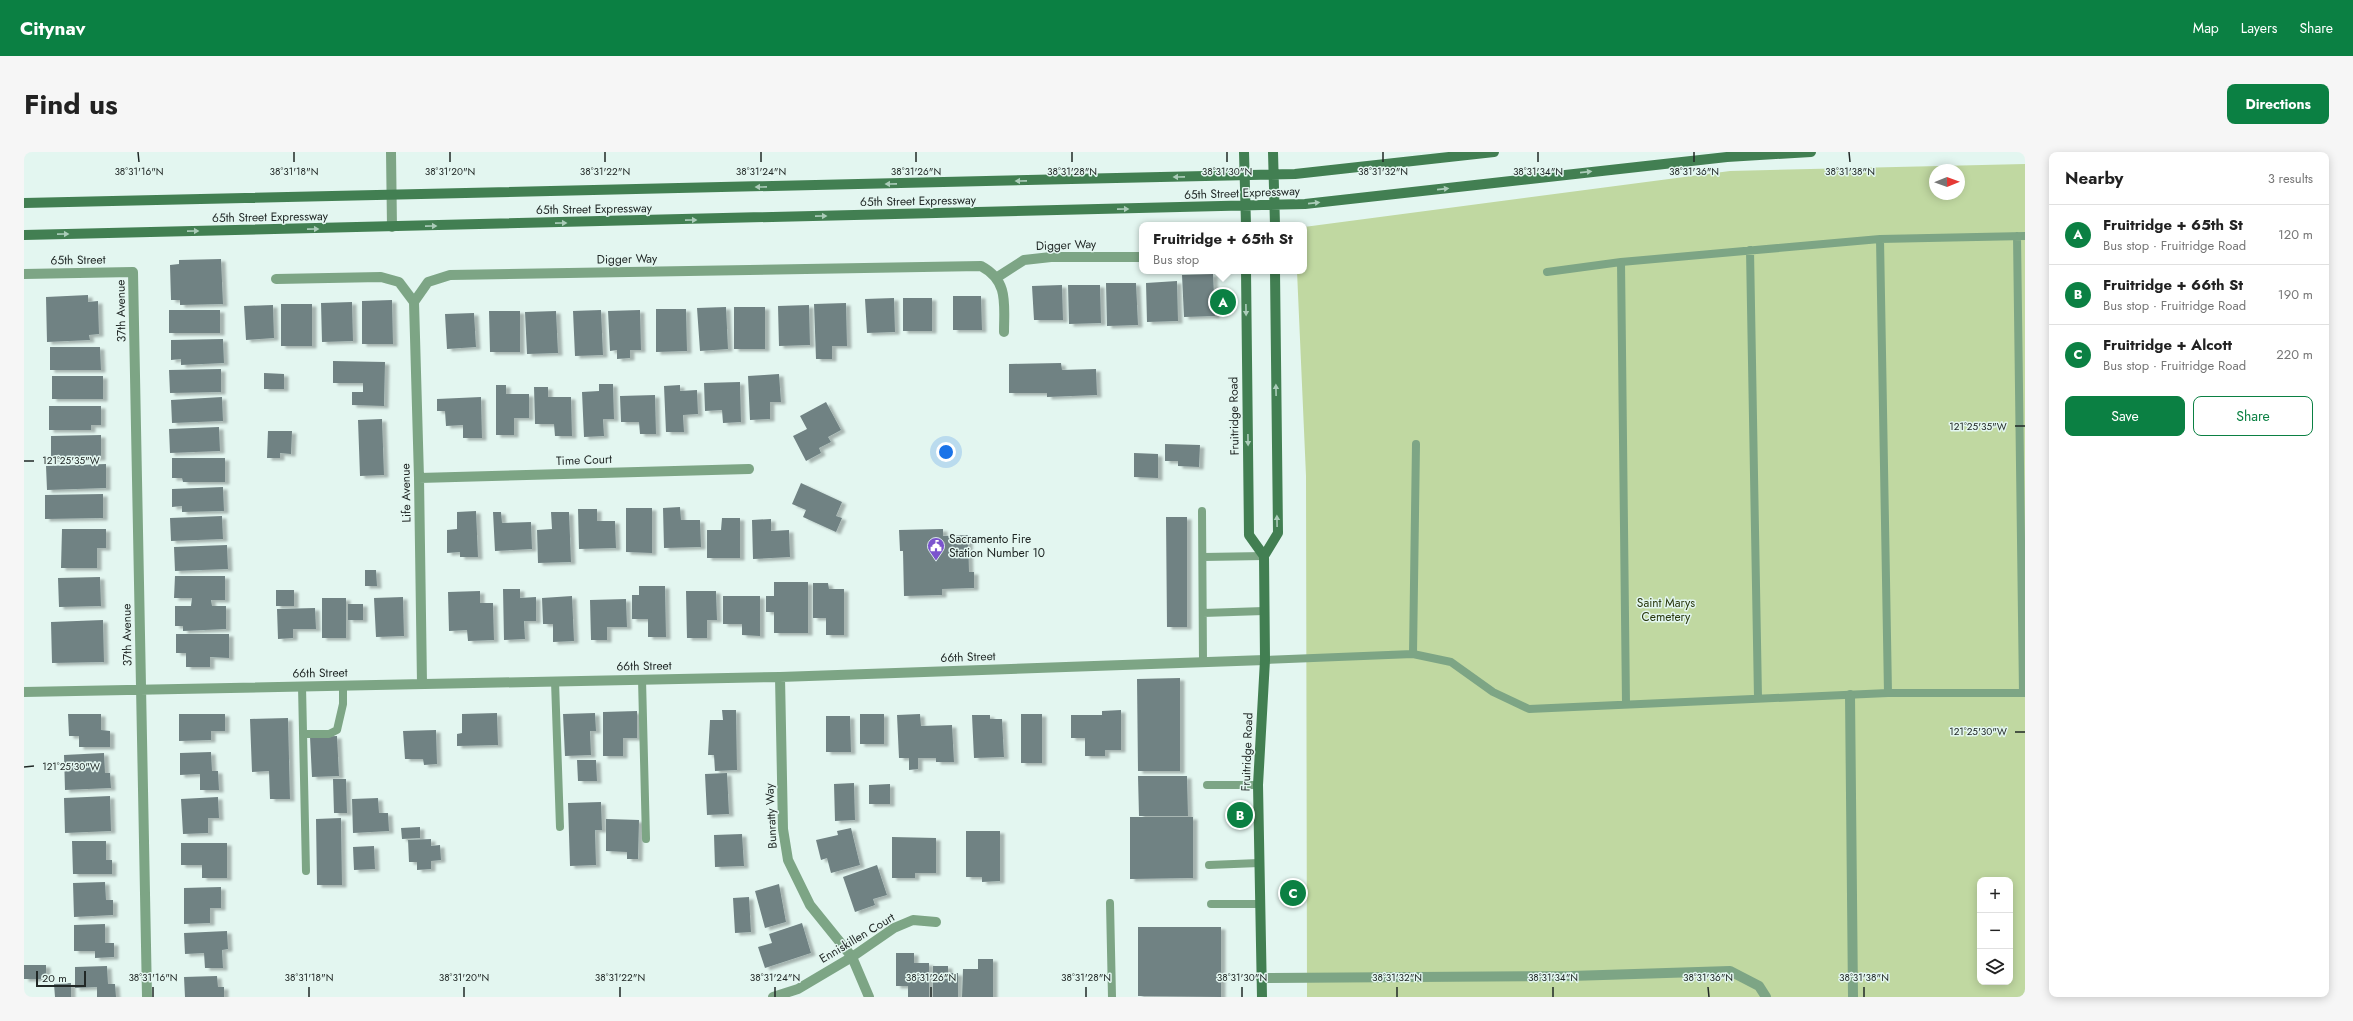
<!DOCTYPE html>
<meta charset="utf-8">
<style>
:root{--surface:#fff;--page:#f6f6f6;--text:#222;--muted:#767676;--line:#e0e0e0;--accent:#0b8043}
body{margin:0;font-family:Jost,sans-serif;background:var(--page);color:var(--text)}
.controls{position:absolute;right:12px;bottom:12px;display:grid;overflow:hidden;border-radius:8px;box-shadow:0 2px 10px #0003}
.controls button{width:36px;height:36px;display:grid;place-items:center;padding:0;border:0;border-bottom:1px solid var(--line);background:var(--surface);color:var(--text);font:20px sans-serif}
.compass{position:absolute;left:1905px;top:12px;width:36px;height:36px;border-radius:50%;background:var(--surface);box-shadow:0 2px 10px #0003;rotate:89deg}
.scale{position:absolute;left:12px;bottom:10px;width:50px;box-sizing:border-box;padding-left:4px;border:2px solid #212826;border-top:0;font-size:11px;line-height:14px;white-space:nowrap;color:#212826;-webkit-text-stroke:3px #e3f6f0;paint-order:stroke}
.you{position:absolute;left:922px;top:300px;width:14px;height:14px;margin:-10px;border:3px solid #fff;border-radius:50%;background:#1a73e8;box-shadow:0 0 0 6px #1a73e833}
.badge{display:grid;place-items:center;width:26px;height:26px;border-radius:50%;background:var(--accent);color:#fff;font-size:13px;font-weight:700}
.pin{position:absolute;translate:-50% -50%;border:2px solid #fff;box-shadow:0 1px 4px #0006}
.popup{position:absolute;left:1115px;top:70px;width:168px;height:52px;box-sizing:border-box;display:grid;place-content:center;border-radius:8px;background:var(--surface);filter:drop-shadow(0 1px 3px #0005);font-size:13px;white-space:nowrap;color:var(--muted)}
.popup b{font-size:15px;color:var(--text)}
.popup::after{content:'';position:absolute;left:50%;top:100%;margin-left:-8px;border:8px solid transparent;border-top-color:var(--surface)}
.list{margin:0;padding:0;list-style:none}
h2{display:flex;justify-content:space-between;align-items:center;height:52px;margin:0;padding:0 16px;font-size:17px}
h2 small{font-size:13px;font-weight:400;color:var(--muted)}
.list li{display:grid;grid-template-columns:26px 1fr auto;gap:12px;align-items:center;box-sizing:border-box;height:60px;padding:0 16px;border-top:1px solid var(--line)}
.list b{display:block;font-size:15px;white-space:nowrap}
.list p{margin:0;font-size:13px;white-space:nowrap;color:var(--muted)}
.list em{font-size:13px;font-style:normal;color:var(--muted)}
.actions{display:flex;gap:8px;padding:12px 16px}
.actions a{flex:1;padding:9px 0;border:1px solid var(--accent);border-radius:8px;text-align:center;font-size:14px;color:var(--accent)}
.actions .main{background:var(--accent);color:#fff}
.icon{flex:none;width:22px;height:22px;fill:none;stroke:currentColor;stroke-width:2;stroke-linecap:round;stroke-linejoin:round}
.map{position:relative;flex:none;width:2001px;height:845px;overflow:hidden;border-radius:8px}
header{display:flex;align-items:center;gap:24px;box-sizing:border-box;height:56px;padding:0 20px;background:var(--accent);color:#fff}
header strong{font-size:19px}
nav{display:flex;gap:22px;margin-inline-start:auto;font-size:14px}
.intro{display:flex;align-items:center;justify-content:space-between;box-sizing:border-box;height:96px;padding:0 24px}
h1{margin:0;font-size:28px}
.button{padding:10px 18px;border-radius:8px;background:var(--accent);color:#fff;font-size:14px;font-weight:700}
main{display:flex;gap:24px;padding:0 24px}
aside{flex:1;background:var(--surface);border-radius:8px;box-shadow:0 2px 10px #0003}
.map>svg:first-child{display:block}
.green{fill:#c0d8a1;fill-rule:evenodd}
.building{fill:#708283;filter:url(#shadow)}
.lines{fill:none;stroke-linecap:round;stroke-linejoin:round}
.service{stroke:#7da585;stroke-width:8}
.minor{stroke:#7da585;stroke-width:10}
.secondary{stroke:#427f52;stroke-width:10}
.oneway{fill:#abccb9}
.ticks{fill:none;stroke:#212826;stroke-width:1.5}
.labels{text-anchor:middle;stroke-width:3;stroke-linejoin:round;paint-order:stroke}
.street-label{font-size:12px;fill:#212826;stroke:#e3f6f0}
.poi-label{font-size:12px;fill:#212826;stroke:#e3f6f0;text-anchor:start}
.park-label{font-size:12px;fill:#29380f;stroke:#e3f6f0}
.ticks-label{font-size:10px;text-anchor:middle;fill:#212826;stroke:#e3f6f0;stroke-width:3;stroke-linejoin:round;paint-order:stroke}
</style>
<header>
<strong>Citynav</strong>
<nav><a>Map</a><a>Layers</a><a>Share</a></nav>
</header>
<div class="intro"><h1>Find us</h1><a class="button">Directions</a></div>
<main>
<div class="map">
<svg width="2001" height="845" viewBox="0 0 2001 845">
<defs>
<filter id="shadow"><feDropShadow dx="4.5" dy="2.5" stdDeviation="1" flood-color="#0004"/></filter>
</defs>
<rect width="100%" height="100%" fill="#e3f6f0"/>
<!-- green -->
<path class="green" d="M2001,12V845H1283L1282,324L1273,119H1280V75L1706,19ZM1911,18H1935V42H1911ZM1956,728H1986V830H1956Z"/>
<!-- building -->
<path class="building" d="M197,107L199,152L156,153V148H147L146,113L155,112V108Z
M1189,122L1191,164L1160,165L1158,123Z
M1153,129L1154,169L1123,170L1122,131Z
M1082,131H1112L1114,173L1083,174Z
M1038,133L1039,168H1010L1008,134Z
M1044,133H1076L1077,171L1045,172Z
M64,143V150L74,149L75,182L65,183L66,188L23,190L22,145Z
M929,144H957L958,178H929Z
M870,146L871,180L843,181L841,147Z
M879,146H908V179H879Z
M368,148L369,192H338V149Z
M328,150L329,189L298,190L297,151Z
M822,151L823,194H808V207H792L790,152Z
M257,152H288V194H257Z
M249,153L250,186L222,188L220,154Z
M785,153L786,193L755,194L754,154Z
M702,155L704,197L676,199L673,156Z
M710,155H741V197H710Z
M632,157H662L663,199L632,200Z
M145,158H196V181H145Z
M577,158L579,203L551,204L549,159Z
M616,158L617,198H606V206L593,207V198L586,199L584,159Z
M465,159H496V200H466Z
M532,159L534,201L503,202L501,160Z
M450,161L452,195L423,197L421,162Z
M199,187L200,211L157,213V207L147,208V188Z
M26,195H76L77,218H26Z
M309,209L361,210L360,254L328,253V240H339V231H309Z
M1037,211L1038,218L1072,217L1073,243L1023,245V241H985V212Z
M197,217V240L146,241L145,218Z
M240,221L260,222V237H240Z
M755,222L757,250H746V267L726,268L724,224Z
M28,224H79V247H28Z
M716,230L717,270L699,271L698,258L681,259L680,231Z
M575,232H589L590,267H579L580,284L560,285L558,240L575,239Z
M472,233H482V242H505V266H490V283H472Z
M656,233V239L673,238L674,262L659,263L660,280H642L640,234Z
M510,235H524V245H547L548,284H531L530,272H511Z
M631,243L632,282H616L615,270H597L596,244Z
M198,245L199,269L148,271L147,248Z
M457,245L458,286H439V273L422,274L421,259H413V247Z
M802,250L817,278L804,285L807,290L795,296L797,301L782,309L769,284L783,277L776,264Z
M25,254H77V273H67V278H25Z
M358,267L360,323L336,324L334,268Z
M195,275L196,299L146,301L145,277Z
M244,279H268L267,302L256,301V306H243Z
M77,283V306L27,307V284Z
M1141,292L1176,293L1175,315L1154,314V309H1141Z
M1110,301L1134,302V326L1110,325Z
M148,306H201V330H159L158,326H148Z
M82,312V336L23,338L22,314Z
M777,331L818,350L812,364L818,366L812,380L779,365L782,358L768,352Z
M199,335L200,359L158,360V354L148,355V337Z
M79,342V366L21,367V343Z
M656,355L657,368H676L677,395L640,396L639,356Z
M602,356H628V401L602,400Z
M554,357H573V369H591L592,396L555,397Z
M452,359L454,405H436V400L423,401V378L433,377V360Z
M469,360H477L478,371L507,370L508,397L471,399Z
M527,360H545L547,410L514,411L513,378L528,377Z
M198,364L199,387L147,389L146,366Z
M1142,365H1163V475H1143Z
M698,366H716V406H683V378H697Z
M747,367V379L765,378L766,405L729,407L728,368Z
M38,377H82V396H73V416H37Z
M919,377V384L944,383L945,420H950V436L918,437V443L880,444L879,399H876L875,378Z
M203,393L204,417L151,419L150,395Z
M341,418H352L353,434H341Z
M151,424H201V448H187L188,454H202V477L159,479V474H151V454H167L168,446H150Z
M76,425L77,454L35,455L34,426Z
M750,430H784V481H750V460H742V444H750Z
M789,431H804L805,437H820V483H802V466H789Z
M615,434H641L642,485H624V467H608V443H615Z
M479,437H496V446L512,445V469H500L501,487L480,488Z
M252,438H270V454H252Z
M456,439V451H469L470,488L444,489L443,478L425,479L424,440Z
M662,439H692L693,468H683V486H663Z
M548,444L550,489L529,490V472H519L518,446Z
M699,444H736V484L718,483V472H699Z
M379,445L380,484L352,485L350,446Z
M298,446H322V486H298Z
M602,447L603,475H583V488H567L566,448Z
M324,452H339V468H324Z
M291,456L292,477H269V486L254,487L253,457Z
M79,468L80,510L28,511L27,470Z
M152,482H205V506L186,505V515H162V501H152Z
M1156,526V619H1114L1113,527Z
M698,558H712L713,618L691,619L690,603H684L686,568H699Z
M1097,558V598H1081V604H1061V586H1047V563H1078V559Z
M613,559V586H599V604H579V560Z
M473,561L474,593L433,594V582L438,581V562Z
M571,561L572,579H566L567,603L541,604L539,562Z
M44,562H77V578L86,579V595H55V584H45Z
M155,562H201V579H187V588L155,589Z
M836,562H860V592H836Z
M896,562L897,574L928,573L930,610H912V606H894V617L885,618V606H875L873,563Z
M997,562H1018V611H997Z
M948,563H966V567H978L980,605L950,606Z
M802,564H826L827,600H802Z
M264,566L266,647H246L245,619L228,620L226,567Z
M412,578L413,612L400,613L399,607H381L379,579Z
M313,584L315,624L288,625L286,585Z
M187,600L188,619H194L195,638H176V622L156,623V601Z
M80,601L81,621H86L87,636L41,638L40,603Z
M553,608H572L573,629H554Z
M703,621L705,662L683,663L681,622Z
M1114,624H1163L1164,664H1115Z
M309,627H322L323,661H310Z
M830,631L831,668L811,669L810,632Z
M866,632V652H845V633Z
M86,644L87,679L41,681L40,646Z
M194,645L195,666H184V681L159,682L157,647Z
M354,646L355,661H364L365,679L329,681L328,647Z
M577,650L578,678H571L572,713L546,714L544,651Z
M1106,665H1169V726L1106,727Z
M317,666L318,733H293L292,667Z
M582,667L615,668L614,707H603V700L582,699Z
M396,675V686L378,687L377,676Z
M827,676L836,713L807,721L803,706L797,708L792,688L814,683L813,679Z
M942,679H976V729L958,730V725H942Z
M718,682L720,714L691,715L690,683Z
M868,685L912,686V721H891V726H868Z
M407,687V694L416,693L417,708L407,709V717L393,718V710H385L384,688Z
M48,689H82V708H88V722H49Z
M157,691H203V726H178V713H157Z
M350,694L351,717L330,718L329,695Z
M853,713L863,743L849,747L851,753L831,760L819,725Z
M81,730L82,748H89V763L50,765L49,731Z
M755,732L762,770L741,776L731,739Z
M197,735V756H186V771L160,772V736Z
M725,745L727,780L711,781L709,746Z
M778,771L787,801L741,816L734,795L748,791L745,782Z
M81,772V791H90V805L71,806V799H50V773Z
M1114,775H1197V845L1114,844Z
M203,779L204,797L198,798L199,816H181L180,801L161,802L160,781Z
M872,801H890V811H905V845H884V834H872Z
M954,807H969V845H938L939,817H954Z
M0,813H22V827H0Z
M83,814L84,832H91L92,845H73V835L51,836V815Z
M909,814H924V821H934V845H909Z
M193,824L194,835H200V845H161L160,825Z
M47,831V845H31L30,832Z"/>
<g class="lines">
<!-- service -->
<path class="service" d="M1993,84L1999,541
M1856,87L1864,541
M1726,98L1734,546
M1597,110L1602,552
M1523,120L1597,110L1856,87L2001,84
M1178,359L1179,509
M1179,405L1240,404
M1179,461L1240,459
M1389,502L1392,292
M1241,508L1389,502L1427,510L1469,540L1505,557L1864,541H2001
M618,527L622,687
M531,529L536,675
M278,534L282,719
M279,582H305L313,578L319,552V533
M1183,633H1234
M1185,713L1235,711
M1086,751L1088,845
M1187,752H1236"/>
<!-- minor -->
<path class="minor" d="M367,0L368,75
M0,122L109,120L123,845
M972,126L1000,108L1027,105H1118
M252,127L357,125L375,130L390,150
M390,150L404,130L426,123L957,114C985,129 980,152 980,180
M390,150L395,326L398,532
M395,326L725,317
M756,525L759,677L764,708L786,753L828,805L845,845
M0,540L756,525L1241,508
M1826,543L1829,845
M1237,826L1547,824L1706,819L1735,834L1742,845
M749,845L774,837L828,805L870,776L889,768L912,770"/>
<!-- secondary -->
<path class="secondary" d="M1220,0L1222,73
M1249,0L1251,73
M0,51L1271,22L1470,0
M0,83L1281,52L1703,5L1787,0
M1222,119L1225,383L1240,404
M1238,845L1234,633L1241,508L1240,404L1254,381L1251,119"/>
</g>
<!-- one-way arrows -->
<defs><path id="oneway-solid" d="M-6-.8H1V-3.2L6.5 0L1 3.2V.8H-6Z"/></defs>
<g class="oneway">
<use href="#oneway-solid" transform="translate(1562 20) rotate(-6)"/>
<use href="#oneway-solid" transform="translate(1155 25) rotate(179)"/>
<use href="#oneway-solid" transform="translate(997 29) rotate(179)"/>
<use href="#oneway-solid" transform="translate(867 32) rotate(179)"/>
<use href="#oneway-solid" transform="translate(737 35) rotate(179)"/>
<use href="#oneway-solid" transform="translate(1419 37) rotate(-6)"/>
<use href="#oneway-solid" transform="translate(1290 51) rotate(-6)"/>
<use href="#oneway-solid" transform="translate(1099 57) rotate(-1)"/>
<use href="#oneway-solid" transform="translate(797 64) rotate(-1)"/>
<use href="#oneway-solid" transform="translate(667 68) rotate(-1)"/>
<use href="#oneway-solid" transform="translate(537 71) rotate(-1)"/>
<use href="#oneway-solid" transform="translate(407 74) rotate(-1)"/>
<use href="#oneway-solid" transform="translate(289 77) rotate(-1)"/>
<use href="#oneway-solid" transform="translate(169 79) rotate(-1)"/>
<use href="#oneway-solid" transform="translate(39 82) rotate(-1)"/>
<use href="#oneway-solid" transform="translate(1222 158) rotate(89)"/>
<use href="#oneway-solid" transform="translate(1252 238) rotate(-91)"/>
<use href="#oneway-solid" transform="translate(1224 288) rotate(89)"/>
<use href="#oneway-solid" transform="translate(1253 369) rotate(-91)"/>
</g>
<!-- ticks -->
<path class="ticks" d="M114,0L115,10M270,0V10M426,0V10M581,0V10M737,0V10M892,0V10M1048,0V10M1203,0V10M1359,0V10M1514,0V10M1670,0V10M1825,0L1826,10M1991,274H2001M0,309H10M1991,580H2001M0,615L10,614M129,835V845M285,835V845M440,835V845M596,835V845M751,835V845M907,835V845M1062,835V845M1218,835V845M1373,835V845M1529,835V845M1684,835L1685,845M1840,835V845"/>
<!-- icons -->
<defs>
<symbol id="civic-pin" viewBox="-11 -11 22 30"><path d="M0 17L-7.5 6A9.5 9.5 0 1 1 7.5 6Z" fill="#7b54ce" stroke="#e3f6f0"/><path d="M-.6-6.5H3V-4.5H.6V-3L4-1V1h2V6H-6V1h2V-1L-.6-3ZM-1.2 2.5V6h2.4V2.5Z" fill="#fff"/></symbol>
</defs>
<g fill-rule="evenodd">
<use href="#civic-pin" x="902" y="384" width="20" height="27"/>
</g>
<g class="labels">
<!-- street labels -->
<g class="street-label">
<text transform="translate(1218 41) rotate(-2)" y="4">65th Street Expressway</text>
<text transform="translate(894 49) rotate(-1)" y="4">65th Street Expressway</text>
<text transform="translate(570 57) rotate(-1)" y="4">65th Street Expressway</text>
<text transform="translate(246 65) rotate(-1)" y="4">65th Street Expressway</text>
<text transform="translate(1042 93) rotate(-2)" y="4">Digger Way</text>
<text transform="translate(603 107) rotate(-1)" y="4">Digger Way</text>
<text transform="translate(54 108) rotate(-1)" y="4">65th Street</text>
<text transform="translate(97 159) rotate(-91)" y="4">37th Avenue</text>
<text transform="translate(1210 264) rotate(-91)" y="4">Fruitridge Road</text>
<text transform="translate(560 308) rotate(-2)" y="4">Time Court</text>
<text transform="translate(382 341) rotate(-91)" y="4">Life Avenue</text>
<text transform="translate(103 483) rotate(-91)" y="4">37th Avenue</text>
<text transform="translate(944 505) rotate(-2)" y="4">66th Street</text>
<text transform="translate(620 514) rotate(-1)" y="4">66th Street</text>
<text transform="translate(296 521) rotate(-1)" y="4">66th Street</text>
<text transform="translate(1223 600) rotate(-88)" y="4">Fruitridge Road</text>
<text transform="translate(747 664) rotate(-93)" y="4">Bunratty Way</text>
<text transform="translate(833 786) rotate(-31)" y="4">Enniskillen Court</text>
</g>
<!-- poi labels -->
<g class="poi-label">
<text x="925" y="391">Sacramento Fire<tspan x="925" dy="14">Station Number 10</tspan></text>
</g>
<!-- park labels -->
<g class="park-label">
<text x="1642" y="455">Saint Marys<tspan x="1642" dy="14">Cemetery</tspan></text>
</g>
</g>
<g class="ticks-label">
<text x="115" y="23">38°31'16"N</text>
<text x="270" y="23">38°31'18"N</text>
<text x="426" y="23">38°31'20"N</text>
<text x="581" y="23">38°31'22"N</text>
<text x="737" y="23">38°31'24"N</text>
<text x="892" y="23">38°31'26"N</text>
<text x="1048" y="23">38°31'28"N</text>
<text x="1203" y="23">38°31'30"N</text>
<text x="1359" y="23">38°31'32"N</text>
<text x="1514" y="23">38°31'34"N</text>
<text x="1670" y="23">38°31'36"N</text>
<text x="1826" y="23">38°31'38"N</text>
<text x="1954" y="278">121°25'35"W</text>
<text x="47" y="312">121°25'35"W</text>
<text x="1954" y="583">121°25'30"W</text>
<text x="47" y="618">121°25'30"W</text>
<text x="129" y="829">38°31'16"N</text>
<text x="285" y="829">38°31'18"N</text>
<text x="440" y="829">38°31'20"N</text>
<text x="596" y="829">38°31'22"N</text>
<text x="751" y="829">38°31'24"N</text>
<text x="907" y="829">38°31'26"N</text>
<text x="1062" y="829">38°31'28"N</text>
<text x="1218" y="829">38°31'30"N</text>
<text x="1373" y="829">38°31'32"N</text>
<text x="1529" y="829">38°31'34"N</text>
<text x="1684" y="829">38°31'36"N</text>
<text x="1840" y="829">38°31'38"N</text>
</g>
</svg>
<div class="controls">
<button>+</button>
<button>−</button>
<button><svg class="icon" aria-label="layers" viewBox="0 0 24 24"><path d="M12 4l9 5-9 5-9-5zM3 14l9 5 9-5"/></svg></button>
</div>
<svg class="compass" viewBox="-18 -18 36 36"><path d="M0-13l5 13h-10z" fill="#e53935"/><path d="M0 13l5-13h-10z" fill="#767676"/></svg>
<div class="scale">20 m</div>
<div class="you"></div>
<div class="pin badge" style="left:1199px;top:150px">A</div>
<div class="popup"><b>Fruitridge + 65th St</b>Bus stop</div>
<div class="pin badge" style="left:1216px;top:663px">B</div>
<div class="pin badge" style="left:1269px;top:741px">C</div>
</div>
<aside>
<h2>Nearby<small>3 results</small></h2>
<ul class="list">
<li><span class="badge">A</span><div><b>Fruitridge + 65th St</b><p>Bus stop · Fruitridge Road</p></div><em>120 m</em></li>
<li><span class="badge">B</span><div><b>Fruitridge + 66th St</b><p>Bus stop · Fruitridge Road</p></div><em>190 m</em></li>
<li><span class="badge">C</span><div><b>Fruitridge + Alcott</b><p>Bus stop · Fruitridge Road</p></div><em>220 m</em></li>
</ul>
<div class="actions"><a class="main">Save</a><a>Share</a></div>
</aside>
</main>
